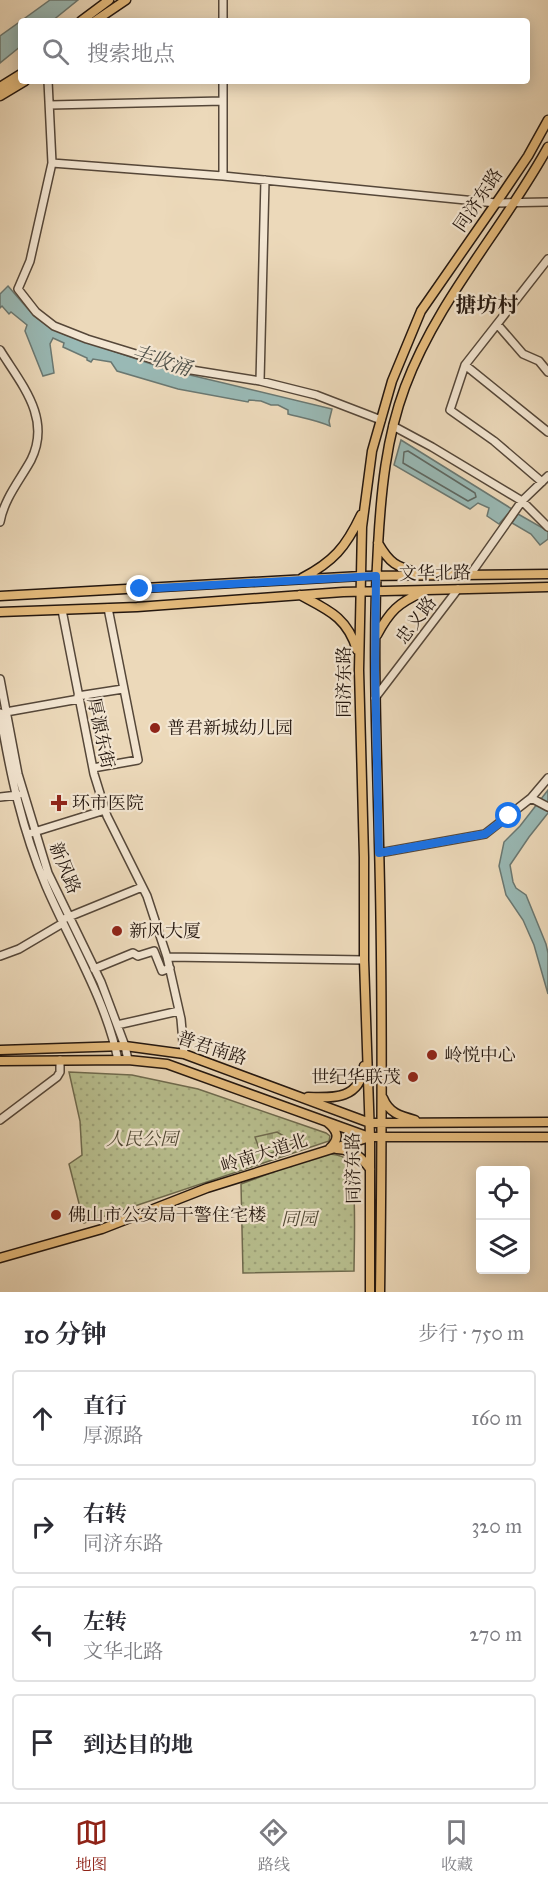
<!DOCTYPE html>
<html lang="zh">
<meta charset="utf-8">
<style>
:root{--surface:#fff;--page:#f2f2f3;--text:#2b2b33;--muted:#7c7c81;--line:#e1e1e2;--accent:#8f2418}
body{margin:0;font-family:"IM FELL Great Primer","Noto Serif SC",serif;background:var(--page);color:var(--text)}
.controls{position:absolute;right:18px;bottom:18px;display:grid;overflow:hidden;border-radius:6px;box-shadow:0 3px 15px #0003}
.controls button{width:54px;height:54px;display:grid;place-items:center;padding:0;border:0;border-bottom:2px solid var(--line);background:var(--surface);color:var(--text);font:30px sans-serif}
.stop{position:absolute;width:18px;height:18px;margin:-14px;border:4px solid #1a73e8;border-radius:50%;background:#fff}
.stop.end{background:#1a73e8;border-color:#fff;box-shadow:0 2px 6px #0008}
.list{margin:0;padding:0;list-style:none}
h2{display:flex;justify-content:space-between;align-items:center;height:78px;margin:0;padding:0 24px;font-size:26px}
h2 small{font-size:20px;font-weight:400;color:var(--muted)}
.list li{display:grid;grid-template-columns:39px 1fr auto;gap:18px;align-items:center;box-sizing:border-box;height:96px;margin:0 12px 12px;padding:0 12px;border:2px solid var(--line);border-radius:6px}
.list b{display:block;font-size:22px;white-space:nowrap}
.list p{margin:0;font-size:20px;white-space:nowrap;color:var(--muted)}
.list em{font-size:20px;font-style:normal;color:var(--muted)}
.icon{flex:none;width:33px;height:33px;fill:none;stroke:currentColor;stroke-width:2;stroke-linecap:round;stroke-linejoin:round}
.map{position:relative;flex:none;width:548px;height:1292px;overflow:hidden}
.search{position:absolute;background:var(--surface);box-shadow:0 3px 15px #0003;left:18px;right:18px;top:18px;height:66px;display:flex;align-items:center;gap:15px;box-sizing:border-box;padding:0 21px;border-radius:6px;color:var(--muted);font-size:22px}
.sheet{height:510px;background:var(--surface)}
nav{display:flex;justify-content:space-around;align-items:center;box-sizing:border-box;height:84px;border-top:2px solid var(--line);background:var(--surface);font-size:16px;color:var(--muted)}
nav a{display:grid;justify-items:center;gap:3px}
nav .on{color:var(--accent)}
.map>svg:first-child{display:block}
.grass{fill:url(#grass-dots);stroke:#6e6a4e;stroke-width:1.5}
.cemetery{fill:url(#cemetery-stones);stroke:#6e6a4e;stroke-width:1.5}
.water{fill:#99b9b5;stroke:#6a7872;stroke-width:1.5}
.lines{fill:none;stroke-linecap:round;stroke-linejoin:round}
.shore{stroke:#5e6862;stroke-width:1.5}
.minor-casing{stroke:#554739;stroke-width:10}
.major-casing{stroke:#23160e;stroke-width:11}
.minor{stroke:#f3e6d2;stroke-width:7}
.major{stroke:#e6bc7d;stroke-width:8}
.route{stroke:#1a73e8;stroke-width:8}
.poi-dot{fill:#8f2418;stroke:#f3e6d2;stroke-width:2}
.labels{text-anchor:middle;stroke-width:4.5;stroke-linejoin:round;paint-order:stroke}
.street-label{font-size:18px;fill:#23160e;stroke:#f3e6d2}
.poi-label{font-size:18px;fill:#23160e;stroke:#f3e6d2;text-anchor:start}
.park-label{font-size:18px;font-style:italic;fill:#504935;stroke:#f3e6d2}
.water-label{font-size:20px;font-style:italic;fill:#4c4f48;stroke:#f3e6d2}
.quarter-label{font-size:21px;font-weight:bold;fill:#23160e;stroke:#f3e6d2}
</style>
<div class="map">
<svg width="548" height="1292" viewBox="0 0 548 1292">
<defs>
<pattern id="grass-dots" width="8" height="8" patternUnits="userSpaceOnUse" patternTransform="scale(1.5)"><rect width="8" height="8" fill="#b8bf8f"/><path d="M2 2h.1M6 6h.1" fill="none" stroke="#9ea37a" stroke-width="1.8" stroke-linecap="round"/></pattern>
<pattern id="cemetery-stones" width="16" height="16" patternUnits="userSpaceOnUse" patternTransform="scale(1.5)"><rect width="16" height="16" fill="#b8bf8f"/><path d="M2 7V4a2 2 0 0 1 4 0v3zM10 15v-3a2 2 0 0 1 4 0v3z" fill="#9ea37a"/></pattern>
</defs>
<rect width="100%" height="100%" fill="#ecd9ba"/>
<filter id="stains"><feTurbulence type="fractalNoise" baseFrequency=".00333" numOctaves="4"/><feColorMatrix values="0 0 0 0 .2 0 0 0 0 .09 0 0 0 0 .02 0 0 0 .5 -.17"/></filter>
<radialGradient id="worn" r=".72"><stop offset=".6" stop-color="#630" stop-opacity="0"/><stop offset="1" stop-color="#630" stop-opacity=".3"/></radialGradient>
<!-- grass -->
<path class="grass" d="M69,1072L132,1075L198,1089L326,1133L330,1136L329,1141L84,1223L69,1164L82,1155L80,1121Z
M330,1154C339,1155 345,1156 350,1164C357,1176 354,1253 354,1271L243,1273L241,1184L319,1155Z"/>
<!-- cemetery -->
<path class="cemetery" d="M277,1132L295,1143L262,1157L255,1137Z"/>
<!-- water -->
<path class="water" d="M50,0H78L52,21H21Z
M21,21V46L0,63V36Z
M8,286L34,316L48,326L66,335L169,370L332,409L329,421L330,426C317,420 303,418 288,414V410L278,405H271L261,401L249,400L248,402L178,389L117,371L111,362L93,359L91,362L87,360V358L63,347L64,343L53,338L50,344L54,373L43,376L25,331L27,325L11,312L9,314L2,306L0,308V294Z
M401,440L512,509L499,524L487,516L489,508L478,503L470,509L394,465Z
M518,514L548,531V539L540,545L531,534L512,523Z
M548,790V813L529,837L510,865L513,882L516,888L526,895L546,944L548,953V994L534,945L523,920L506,895L499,866L504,842L520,826Z"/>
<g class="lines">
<!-- shore -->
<path class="shore" d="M408,451L475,493L476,497L468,501L403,463L404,452Z"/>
<defs>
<path id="minor" d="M223,21V0
M48,81L52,163L30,261L18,289L36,312L54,326L87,339L185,369L260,381L316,395L381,420
M50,105L223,101
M52,163L223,176L496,203L548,202
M223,176V81
M497,324L523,354L539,361L548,372
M0,350C21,384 52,418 31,460C20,480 4,499 0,522
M465,365L548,432
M260,381L265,180
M393,426L432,447L522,501L548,527
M542,482L494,441L450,410L465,365L548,259
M470,575L522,501L548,476
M62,610L94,774L107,816L147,896L167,957L181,1019L184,1054
M0,679L18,774L48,873L101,982L125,1046L128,1060
M78,696L123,689
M375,698L458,589
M6,712L79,699
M0,713C10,773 22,830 46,886C70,942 106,1000 118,1060
M93,768L138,760L108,608
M0,797L18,795
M531,798L548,807
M31,833L105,810
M379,853L485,834L531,798L548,778
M66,918L142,887
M0,956L19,949L63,923
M167,957L364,960
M94,969L133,953L138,956L154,951L162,971L170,968
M117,1025L179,1011
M0,1120L57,1077L60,1072V1060"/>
<path id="major" d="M81,21L109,0
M95,21L126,0
M0,87L21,74
M0,96L25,81
M378,543C390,564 396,566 418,573
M302,578C333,562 346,547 361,515
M300,595C328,610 347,617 357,650
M0,596L361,576L548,574
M0,612L137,607L343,592L548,587
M377,635C390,611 398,603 423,592
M0,1050L125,1046L184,1054L370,1123L548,1122
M0,1061L128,1060L167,1064L369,1137
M308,1097C335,1098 360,1099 364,1066
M383,1098C389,1113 400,1116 415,1120
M327,1122C337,1130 341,1138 330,1148
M337,1149C352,1150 361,1156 370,1169
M0,1258L102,1229L207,1188L370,1137H548
M370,1292V1137L364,960V857L359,670L362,527L372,451L392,381L421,311L503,193L528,156L548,120
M380,1292C382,1143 383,993 379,844C377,745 372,645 378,546C381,492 386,438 405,387C438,299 503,229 548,147"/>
</defs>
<!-- minor casing -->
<use href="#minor" class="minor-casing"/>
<!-- major casing -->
<use href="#major" class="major-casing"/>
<!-- minor -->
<use href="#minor" class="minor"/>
<!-- major -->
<use href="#major" class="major"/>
</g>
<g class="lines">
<!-- route -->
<path class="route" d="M140,589L376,576L375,669L379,853L485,834L509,816"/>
</g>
<!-- markers -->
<g class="poi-dot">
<circle cx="155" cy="728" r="6"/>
<path d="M56 794h6v6h6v6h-6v6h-6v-6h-6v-6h6z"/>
<circle cx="117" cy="931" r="6"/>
<circle cx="432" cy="1055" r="6"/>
<circle cx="413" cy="1077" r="6"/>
<circle cx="56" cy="1215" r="6"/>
</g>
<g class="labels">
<!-- street labels -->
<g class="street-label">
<text transform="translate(478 200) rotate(-56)" y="6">同济东路</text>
<text transform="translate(435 573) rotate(-1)" y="6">文华北路</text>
<text transform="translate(416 620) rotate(-53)" y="6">忠义路</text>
<text transform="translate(344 682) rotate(-90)" y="6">同济东路</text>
<text transform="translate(101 733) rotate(78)" y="6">厚源东街</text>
<text transform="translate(65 868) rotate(68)" y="6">新风路</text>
<text transform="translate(212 1048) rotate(18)" y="6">普君南路</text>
<text transform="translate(264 1153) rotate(-18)" y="6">岭南大道北</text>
<text transform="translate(353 1168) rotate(-91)" y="6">同济东路</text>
</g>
<!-- poi labels -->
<g class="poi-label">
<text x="167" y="734">普君新城幼儿园</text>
<text x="72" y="809">环市医院</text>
<text x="129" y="937">新风大厦</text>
<text x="444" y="1061">岭悦中心</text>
<text x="401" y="1083" text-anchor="end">世纪华联茂</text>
<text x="68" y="1221">佛山市公安局干警住宅楼</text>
</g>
<!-- park labels -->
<g class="park-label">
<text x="142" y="1145">人民公园</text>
<text x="299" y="1225">同园</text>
</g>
<!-- water labels -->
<g class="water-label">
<text transform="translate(162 360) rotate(18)" y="7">丰收涌</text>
</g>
<!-- quarter labels -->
<g class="quarter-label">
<text x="487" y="312">搪坊村</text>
</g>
</g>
<rect width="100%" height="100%" filter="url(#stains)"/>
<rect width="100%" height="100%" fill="url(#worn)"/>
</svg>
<div class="controls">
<button><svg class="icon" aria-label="locate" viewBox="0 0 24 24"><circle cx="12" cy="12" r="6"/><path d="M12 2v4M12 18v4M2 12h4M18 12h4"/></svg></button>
<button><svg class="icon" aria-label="layers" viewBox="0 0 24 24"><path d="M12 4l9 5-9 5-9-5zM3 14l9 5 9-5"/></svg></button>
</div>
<div class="stop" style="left:509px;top:816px"></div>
<div class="stop end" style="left:140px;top:589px"></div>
<div class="search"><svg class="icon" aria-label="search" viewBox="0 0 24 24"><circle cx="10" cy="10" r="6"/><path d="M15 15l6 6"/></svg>搜索地点</div>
</div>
<section class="sheet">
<h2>10 分钟<small>步行 · 750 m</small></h2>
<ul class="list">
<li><svg class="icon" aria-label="ahead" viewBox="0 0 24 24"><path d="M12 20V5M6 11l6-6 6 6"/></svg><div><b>直行</b><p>厚源路</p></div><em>160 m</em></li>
<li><svg class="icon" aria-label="right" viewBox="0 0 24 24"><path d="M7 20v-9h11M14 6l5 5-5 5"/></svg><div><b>右转</b><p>同济东路</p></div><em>320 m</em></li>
<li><svg class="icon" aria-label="left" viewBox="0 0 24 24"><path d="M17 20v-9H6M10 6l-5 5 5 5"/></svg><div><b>左转</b><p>文华北路</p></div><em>270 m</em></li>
<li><svg class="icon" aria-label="arrive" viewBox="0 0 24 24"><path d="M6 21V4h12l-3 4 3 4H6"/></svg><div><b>到达目的地</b></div></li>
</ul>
</section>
<nav>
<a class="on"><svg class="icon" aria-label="map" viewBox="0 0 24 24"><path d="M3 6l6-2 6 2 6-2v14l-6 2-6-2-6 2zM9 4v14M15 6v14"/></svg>地图</a>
<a><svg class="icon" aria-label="directions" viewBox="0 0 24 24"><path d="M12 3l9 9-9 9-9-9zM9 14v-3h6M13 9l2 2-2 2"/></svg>路线</a>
<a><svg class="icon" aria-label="saved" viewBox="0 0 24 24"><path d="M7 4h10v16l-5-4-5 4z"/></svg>收藏</a>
</nav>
